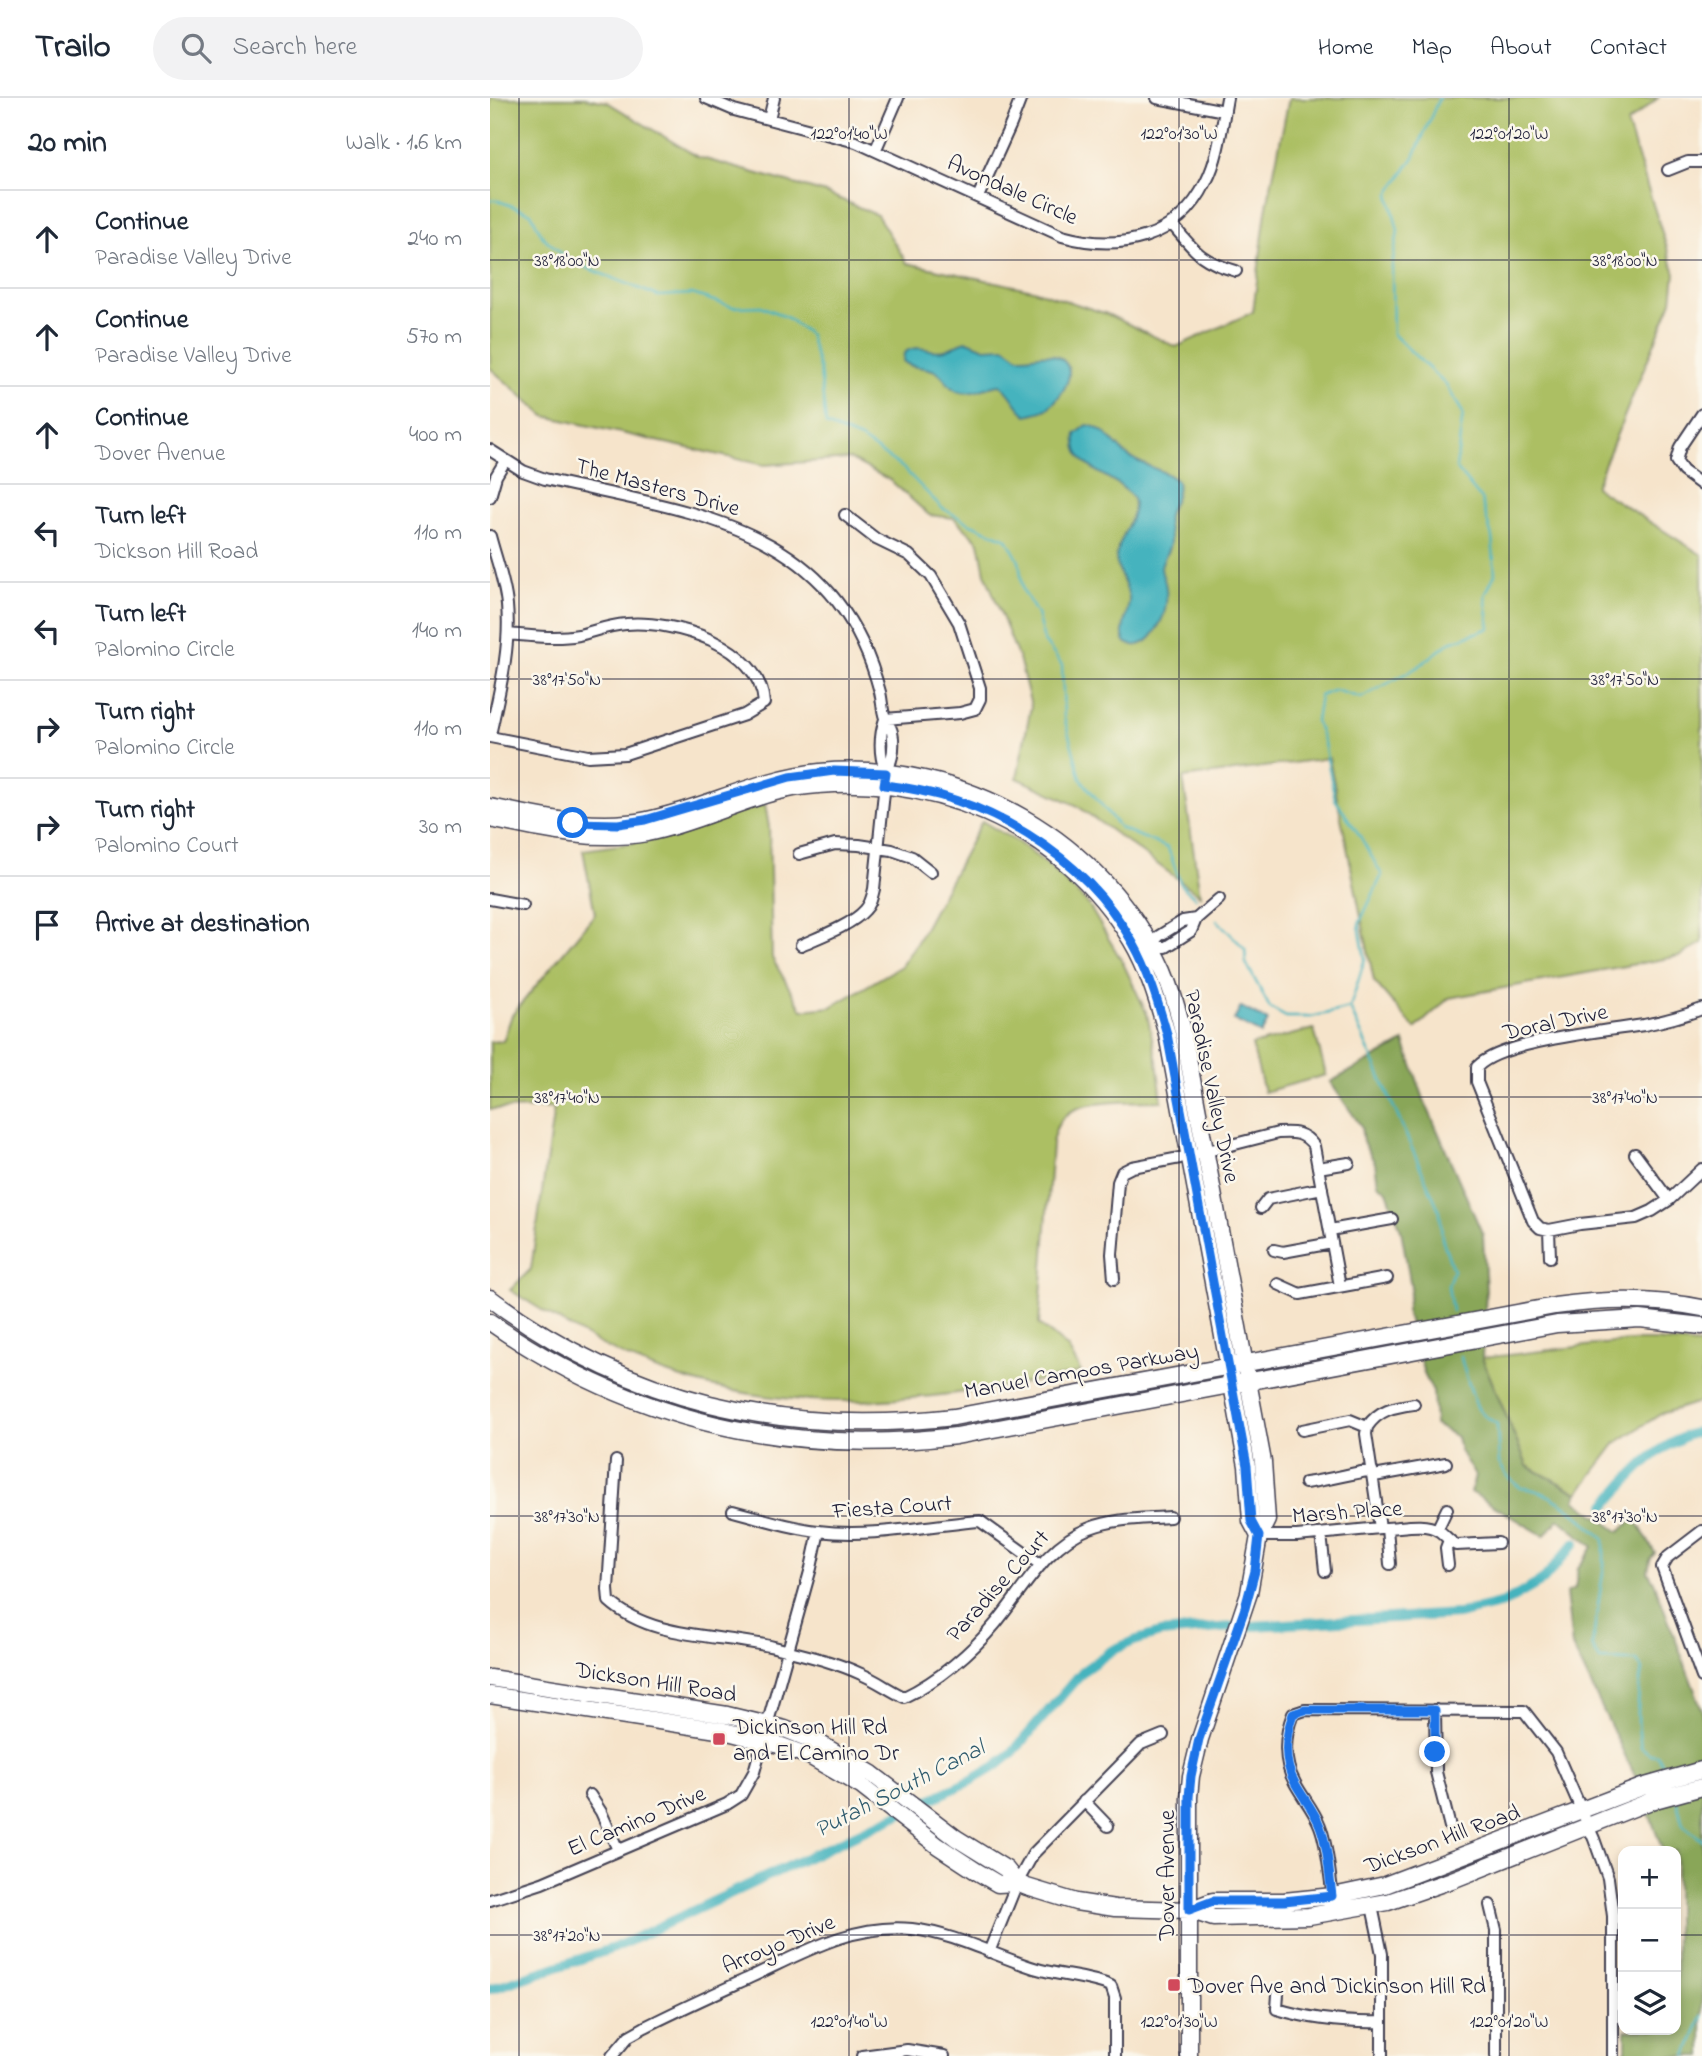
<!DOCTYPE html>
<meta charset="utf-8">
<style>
:root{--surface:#fff;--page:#f2f2f3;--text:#1f2937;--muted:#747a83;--line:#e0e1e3}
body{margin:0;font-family:"Indie Flower",sans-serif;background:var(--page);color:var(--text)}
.controls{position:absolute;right:21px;bottom:21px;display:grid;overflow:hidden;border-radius:14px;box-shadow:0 4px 10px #0003}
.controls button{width:63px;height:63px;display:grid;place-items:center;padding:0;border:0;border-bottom:2px solid var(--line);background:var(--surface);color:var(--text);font:35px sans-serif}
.stop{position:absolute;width:21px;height:21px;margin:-16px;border:5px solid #1a73e8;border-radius:50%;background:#fff}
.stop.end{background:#1a73e8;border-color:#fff;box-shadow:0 2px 7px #0008}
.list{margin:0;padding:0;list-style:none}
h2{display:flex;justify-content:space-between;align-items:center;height:91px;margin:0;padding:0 28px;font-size:30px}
h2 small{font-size:23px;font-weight:400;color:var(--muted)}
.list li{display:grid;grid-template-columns:46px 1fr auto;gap:21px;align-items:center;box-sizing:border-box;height:98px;padding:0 28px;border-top:2px solid var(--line)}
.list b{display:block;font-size:26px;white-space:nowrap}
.list p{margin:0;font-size:23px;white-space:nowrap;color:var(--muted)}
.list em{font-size:23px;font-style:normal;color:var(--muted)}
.icon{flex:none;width:38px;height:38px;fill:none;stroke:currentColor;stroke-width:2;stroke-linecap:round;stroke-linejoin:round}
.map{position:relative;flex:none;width:1212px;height:1958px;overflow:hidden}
header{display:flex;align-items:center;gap:42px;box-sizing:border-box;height:98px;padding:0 35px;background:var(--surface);border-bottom:2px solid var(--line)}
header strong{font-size:33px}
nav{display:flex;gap:38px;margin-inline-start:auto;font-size:24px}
.search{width:490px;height:63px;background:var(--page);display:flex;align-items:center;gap:18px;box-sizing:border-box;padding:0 24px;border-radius:38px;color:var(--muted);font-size:26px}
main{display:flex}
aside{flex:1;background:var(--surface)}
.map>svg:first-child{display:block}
.green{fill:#acbf63;stroke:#67704f;stroke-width:2}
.forest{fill:#89a659;stroke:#56644a;stroke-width:2}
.water{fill:#44b3be;stroke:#336a7c;stroke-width:2}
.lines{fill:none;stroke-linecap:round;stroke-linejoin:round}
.stream{stroke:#44b3be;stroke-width:2.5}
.canal{stroke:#44b3be;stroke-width:10}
.street-casing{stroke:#423f51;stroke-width:14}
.secondary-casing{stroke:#423f51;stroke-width:19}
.street{stroke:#fff;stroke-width:10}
.secondary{stroke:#fff;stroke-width:16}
.route{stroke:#1a73e8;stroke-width:9}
.ticks{fill:none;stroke:#22223b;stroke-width:2;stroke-opacity:0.45}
.poi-dot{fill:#d1495b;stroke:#fbf7ec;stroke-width:2.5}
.labels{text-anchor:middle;stroke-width:5;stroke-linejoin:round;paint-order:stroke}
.street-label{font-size:23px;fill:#22223b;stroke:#fbf7ec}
.poi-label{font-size:23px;fill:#22223b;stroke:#fbf7ec;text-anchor:start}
.water-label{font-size:24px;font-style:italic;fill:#305c6f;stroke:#fbf7ec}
.ticks-label{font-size:18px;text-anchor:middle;fill:#22223b;stroke:#fbf7ec;stroke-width:5;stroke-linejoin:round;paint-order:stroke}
</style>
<header>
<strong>Trailo</strong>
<div class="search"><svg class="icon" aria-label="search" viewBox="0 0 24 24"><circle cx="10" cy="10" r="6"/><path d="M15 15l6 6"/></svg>Search here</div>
<nav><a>Home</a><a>Map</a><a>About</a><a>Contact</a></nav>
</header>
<main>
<aside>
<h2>20 min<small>Walk · 1.6 km</small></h2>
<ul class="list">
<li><svg class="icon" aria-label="ahead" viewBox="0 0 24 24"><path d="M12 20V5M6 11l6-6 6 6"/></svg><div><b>Continue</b><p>Paradise Valley Drive</p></div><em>240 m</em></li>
<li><svg class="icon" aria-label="ahead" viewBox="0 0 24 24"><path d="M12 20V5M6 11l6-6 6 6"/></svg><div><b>Continue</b><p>Paradise Valley Drive</p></div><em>570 m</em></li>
<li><svg class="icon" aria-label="ahead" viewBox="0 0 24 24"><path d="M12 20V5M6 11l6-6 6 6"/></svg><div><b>Continue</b><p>Dover Avenue</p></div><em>400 m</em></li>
<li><svg class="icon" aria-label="left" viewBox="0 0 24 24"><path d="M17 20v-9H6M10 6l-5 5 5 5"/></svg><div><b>Turn left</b><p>Dickson Hill Road</p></div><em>110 m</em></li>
<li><svg class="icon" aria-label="left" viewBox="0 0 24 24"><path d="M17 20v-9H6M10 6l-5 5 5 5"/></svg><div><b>Turn left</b><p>Palomino Circle</p></div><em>140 m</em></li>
<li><svg class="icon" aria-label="right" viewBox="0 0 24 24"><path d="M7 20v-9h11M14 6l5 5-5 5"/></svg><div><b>Turn right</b><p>Palomino Circle</p></div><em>110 m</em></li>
<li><svg class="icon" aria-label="right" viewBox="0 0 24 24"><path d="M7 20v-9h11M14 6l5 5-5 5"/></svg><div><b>Turn right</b><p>Palomino Court</p></div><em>30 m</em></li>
<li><svg class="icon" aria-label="arrive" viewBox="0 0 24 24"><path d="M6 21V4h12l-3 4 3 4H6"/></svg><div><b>Arrive at destination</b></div></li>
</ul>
</aside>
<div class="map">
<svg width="1212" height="1958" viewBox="0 0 1212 1958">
<rect width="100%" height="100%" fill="#fbf7ec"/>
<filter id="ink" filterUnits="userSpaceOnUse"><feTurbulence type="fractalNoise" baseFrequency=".0143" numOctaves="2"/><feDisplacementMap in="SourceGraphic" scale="14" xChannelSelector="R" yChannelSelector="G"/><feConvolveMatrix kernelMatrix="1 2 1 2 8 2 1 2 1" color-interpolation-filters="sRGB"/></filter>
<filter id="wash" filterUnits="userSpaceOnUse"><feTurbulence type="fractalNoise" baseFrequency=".00686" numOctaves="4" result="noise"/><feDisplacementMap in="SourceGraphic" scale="28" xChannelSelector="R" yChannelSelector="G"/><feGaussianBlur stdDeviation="1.57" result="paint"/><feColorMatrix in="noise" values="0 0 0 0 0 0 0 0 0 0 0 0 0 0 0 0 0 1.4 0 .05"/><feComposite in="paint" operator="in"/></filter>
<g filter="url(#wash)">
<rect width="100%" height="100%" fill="#f6e4cb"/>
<!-- green -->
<path class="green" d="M0,0H95L117,4L208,59L336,95L387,117L417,165L543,192L617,216L686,249L763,214L776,113L799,0H1168L1137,25L1185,175L1182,203L1105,389L1212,457V845L1190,858L959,900L925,931L884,883L839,660L693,680L710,797L586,707L527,680L541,608L530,564L495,475L489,444L464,420L439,417L400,382L360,361L274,367L55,318L0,270Z
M275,706L279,729L282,860L312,912L341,909L411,868L427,844L492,723L529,745L559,768L598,806L633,865L657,916L667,963L672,1003C649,1004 600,1002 582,1013C570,1019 564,1033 562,1046L549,1226L578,1250L591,1274C562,1281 532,1286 502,1290C390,1308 274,1312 165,1271C113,1251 67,1222 20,1192L41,1171L64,1010L0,1011V944L13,943L22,917L105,816L93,752L142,745Z
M824,931L836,977L774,994L762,947Z
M1139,1243H1166L1212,1247V1303L1171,1316L1126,1345L1088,1395L1037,1368L992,1260Z"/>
<!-- forest -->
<path class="forest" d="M914,944L935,1004L993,1137L996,1194L992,1260L1037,1368L1088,1395L1085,1402L1129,1434L1145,1420L1165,1455L1160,1462L1158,1474L1164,1484L1212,1612V1958H1136V1932H1186V1753H1173L1145,1678L1082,1548L1076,1495L1085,1491L1088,1470L1103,1449L1069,1421L1054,1438L981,1394L985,1378L970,1353L967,1339L945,1327L943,1294L934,1276L916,1212L921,1189L911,1132L897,1093L888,1086L885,1065L873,1044L871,1028L840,984Z"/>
<!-- water -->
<path class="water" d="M478,243L495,250L515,249L529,259C543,260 555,253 568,259C592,271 571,299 558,310C553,314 544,315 537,317C525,309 522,294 510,287C496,288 485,297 471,294C458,292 456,278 445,273C434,268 421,271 413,263L414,255C428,244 440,256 455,252C463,250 469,244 478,243Z
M597,327C615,329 624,347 637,357C653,369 673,370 687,383C690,398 681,404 678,418C676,427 681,436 680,444C680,453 672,460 671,469C671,474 673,479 675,484C678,499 677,512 670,525C665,535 659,545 648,547C619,550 641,513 639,500C637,486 627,475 626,460C626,443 651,414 642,399C625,375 581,374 586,336Z
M751,909L778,923L771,936L744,922Z"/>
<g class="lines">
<!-- stream -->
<path class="stream" d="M949,0L924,59L899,96L908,133L902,168L903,236L956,287L973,315L966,370L991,401L1002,439L1005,476L995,497L1000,530L960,544L928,569L871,600L845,592L830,598L826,623L834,645L845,701L870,738L892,777L869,826L875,860L860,910L950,1114L952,1140L963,1172L958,1188L962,1213
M0,102H6L41,115L52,138L79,162L107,174L168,198L202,196L243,209L271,208L296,219L319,236L330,273L336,327L371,341L413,370L452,410L481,426L517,441L529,463L533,492L547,516L554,543L572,567L574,619L591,681L630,730L678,750L691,787L706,800
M727,822L755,851L756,865L780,910L796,919H821L860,910
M971,1258C971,1263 985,1307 989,1312C993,1318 1002,1323 1007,1326L1009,1365L1017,1378L1031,1390C1063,1391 1091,1421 1114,1441V1468L1102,1548L1110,1562L1147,1563L1152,1571C1147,1599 1146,1622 1151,1649L1160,1656L1167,1657L1176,1671
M1187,1704L1193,1727L1212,1742
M1197,1958L1212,1918"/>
<!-- canal -->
<path class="canal" d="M1116,1407C1144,1373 1169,1345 1212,1332
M0,1891L124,1850L482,1682L506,1668L522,1655L593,1573L621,1553L644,1543L670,1535L729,1530L968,1516L1014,1505L1052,1483L1085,1445"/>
</g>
</g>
<g filter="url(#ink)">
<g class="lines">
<defs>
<path id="street" d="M216,0L244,12L366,44L572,138C629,154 688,142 716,84C729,59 732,27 737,0
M667,0L735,13
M279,21L284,0
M386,51L408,0
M1178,72L1198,64H1212
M488,99L521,26L531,0
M681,125C705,153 710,163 746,173
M1212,316L1190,349L1186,363L1193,373L1212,387
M0,352L33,373L55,381C200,415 345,424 390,594C392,602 392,612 395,620C397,625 401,629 402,634C405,648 402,663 396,675L384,791C382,799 381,806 375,812C362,827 329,839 311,847
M0,399L6,378L15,363
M355,417L386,441L419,457L441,478L469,525L490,590V601L485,611L470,615L395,621
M0,438C6,461 15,484 17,507C21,551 9,595 0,637
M395,621C389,639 389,657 396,675
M0,639L98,658L135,656L254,617L274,605C270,547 184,522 136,526C119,527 105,533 89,537C66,541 41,538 18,536
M309,756L345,746L369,747L402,752L422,759L441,774
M0,801L33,807
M660,849H676L701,833L706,821L729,801
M656,852L669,838L693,823L706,821
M1212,911C1193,918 1174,923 1154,927C1117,933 1011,943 987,969V984L1043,1123L1050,1130L1059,1132L1090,1126L1146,1120L1162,1113L1179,1102L1212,1071
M1145,1056L1179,1102
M828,1070L859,1065
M771,1110L778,1101L832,1090
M840,1132L902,1121
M1059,1132L1060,1159
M784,1152L793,1154L842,1145
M624,1181L622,1156L628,1084L632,1074L642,1069L690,1060L788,1035C804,1034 814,1034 824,1048L850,1188
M788,1186L810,1196L897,1180
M877,1329L876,1336L890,1430
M877,1329C889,1311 904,1309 924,1306
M812,1332L860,1322L877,1329
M126,1363L118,1491L119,1503C162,1542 231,1536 284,1549C313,1557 344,1563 371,1576C386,1582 399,1592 414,1599C448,1583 482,1554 506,1525C534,1491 557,1446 600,1430C625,1420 653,1421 680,1419
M884,1378L956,1365
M815,1385C838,1382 859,1376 882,1372
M243,1413C271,1420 299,1430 328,1433C382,1440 437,1427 490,1423L551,1467
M897,1430L900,1466
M947,1432L957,1411
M1212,1433L1178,1459L1172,1469L1212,1579
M831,1436L835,1473
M769,1438H807L890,1430C907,1431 932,1423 948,1432C954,1436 959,1443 966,1447L1008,1445
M958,1467L956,1450L959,1442
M945,1612L946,1674L960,1729
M100,1697L111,1714L128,1752
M594,1703L618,1728
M843,1798C839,1775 838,1749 830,1728C824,1712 813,1700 805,1685C793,1664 794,1638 803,1616L815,1612L1034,1613L1066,1654L1104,1741L1118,1780L1123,1818V1958
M0,1802L52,1785L237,1706L251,1697L264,1674L321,1470L329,1433
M1000,1807L1006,1832V1958
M882,1808L892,1856V1958
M499,1854L527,1785L543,1756L651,1646L673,1637
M788,1896L787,1911C823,1922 855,1925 892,1924
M122,1958L139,1938L155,1929C190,1911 226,1895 261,1879C312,1855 363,1825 422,1831C465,1836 503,1857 544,1870C569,1878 597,1878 621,1888L625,1900V1958
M372,1958L417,1952L454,1958"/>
<path id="secondary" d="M0,709C52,719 103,733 157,722C216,710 269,680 330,674C472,661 614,742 674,873C682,892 688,913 693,933L773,1364L777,1422L769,1438L759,1495L710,1641L701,1678L699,1699V1958
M0,721C52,732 103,744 157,735C208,725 254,699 304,690C435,669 572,726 641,842C658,870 668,904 677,936L757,1368L761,1423L769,1438
M0,1200C139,1304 293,1339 464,1319L1065,1208C1114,1201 1164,1200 1212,1210
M0,1224C141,1323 296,1359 466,1338L1067,1226L1150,1221L1212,1228
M0,1580L237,1617L295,1631L327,1644L382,1676L466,1740L516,1771L527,1785L537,1789L586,1804L625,1810L699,1812L723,1820L819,1818L898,1804L962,1782L1161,1703L1212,1689
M0,1597L234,1633L289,1647L321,1659L371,1688L448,1748L486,1773L508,1786L527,1785
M699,1812L723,1803H794L843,1798L895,1787L1152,1689L1212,1672"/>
</defs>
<!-- street casing -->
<use href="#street" class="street-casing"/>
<!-- secondary casing -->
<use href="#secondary" class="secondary-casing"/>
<!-- street -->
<use href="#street" class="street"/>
<!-- secondary -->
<use href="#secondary" class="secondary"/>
</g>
</g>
<g class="lines" filter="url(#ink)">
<!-- route -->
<path class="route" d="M83,725L128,726L155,722L300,679L344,673L396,675L394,687C494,697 594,756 643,845C659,873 668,905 677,936L757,1368L761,1423L769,1438L765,1473L755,1510L709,1641L701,1678L699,1699V1812L723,1803H794L842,1798C839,1775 838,1749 830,1728C824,1712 813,1700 805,1685C793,1664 795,1638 803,1616L815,1612H945V1654"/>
</g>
<!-- ticks -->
<path class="ticks" d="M29,0V1958M359,0V1958M689,0V1958M1019,0V1958M0,162H1212M0,581H1212M0,999H1212M0,1418H1212M0,1837H1133M1186,1837H1212"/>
<!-- markers -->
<g class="poi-dot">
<rect x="222" y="1634" width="14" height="14" rx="3.5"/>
<rect x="677" y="1880" width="14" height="14" rx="3.5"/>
</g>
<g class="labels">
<!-- street labels -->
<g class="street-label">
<text transform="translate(523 91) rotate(24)" y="8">Avondale Circle</text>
<text transform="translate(168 388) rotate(15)" y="8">The Masters Drive</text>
<text transform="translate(1065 923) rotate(-12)" y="8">Doral Drive</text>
<text transform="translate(723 988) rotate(78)" y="8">Paradise Valley Drive</text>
<text transform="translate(591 1272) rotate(-10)" y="8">Manuel Campos Parkway</text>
<text transform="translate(402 1408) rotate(-4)" y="8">Fiesta Court</text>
<text transform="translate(857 1413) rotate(-4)" y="8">Marsh Place</text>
<text transform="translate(507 1487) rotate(-48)" y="8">Paradise Court</text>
<text transform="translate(166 1583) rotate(9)" y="8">Dickson Hill Road</text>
<text transform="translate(146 1722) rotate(-23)" y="8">El Camino Drive</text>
<text transform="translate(952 1740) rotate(-20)" y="8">Dickson Hill Road</text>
<text transform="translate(676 1777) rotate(-90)" y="8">Dover Avenue</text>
<text transform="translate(288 1845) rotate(-23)" y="8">Arroyo Drive</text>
</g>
<!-- poi labels -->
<g class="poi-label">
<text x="243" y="1636">Dickinson Hill Rd<tspan x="243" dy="26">and El Camino Dr</tspan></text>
<text x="698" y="1895">Dover Ave and Dickinson Hill Rd</text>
</g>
<!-- water labels -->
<g class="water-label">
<text transform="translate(409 1690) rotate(-27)" y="8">Putah South Canal</text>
</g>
</g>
<g class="ticks-label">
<text x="359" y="41">122°01'40"W</text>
<text x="689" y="41">122°01'30"W</text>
<text x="1019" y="41">122°01'20"W</text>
<text x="77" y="168">38°18'00"N</text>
<text x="1135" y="168">38°18'00"N</text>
<text x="77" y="587">38°17'50"N</text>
<text x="1135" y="587">38°17'50"N</text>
<text x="77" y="1005">38°17'40"N</text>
<text x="1135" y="1005">38°17'40"N</text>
<text x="77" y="1424">38°17'30"N</text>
<text x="1135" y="1424">38°17'30"N</text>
<text x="77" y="1843">38°17'20"N</text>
<text x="359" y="1929">122°01'40"W</text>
<text x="689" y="1929">122°01'30"W</text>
<text x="1019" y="1929">122°01'20"W</text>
</g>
</svg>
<div class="controls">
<button>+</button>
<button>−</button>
<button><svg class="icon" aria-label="layers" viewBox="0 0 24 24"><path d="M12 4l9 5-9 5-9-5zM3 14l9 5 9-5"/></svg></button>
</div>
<div class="stop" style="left:83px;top:725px"></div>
<div class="stop end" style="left:945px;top:1654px"></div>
</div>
</main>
